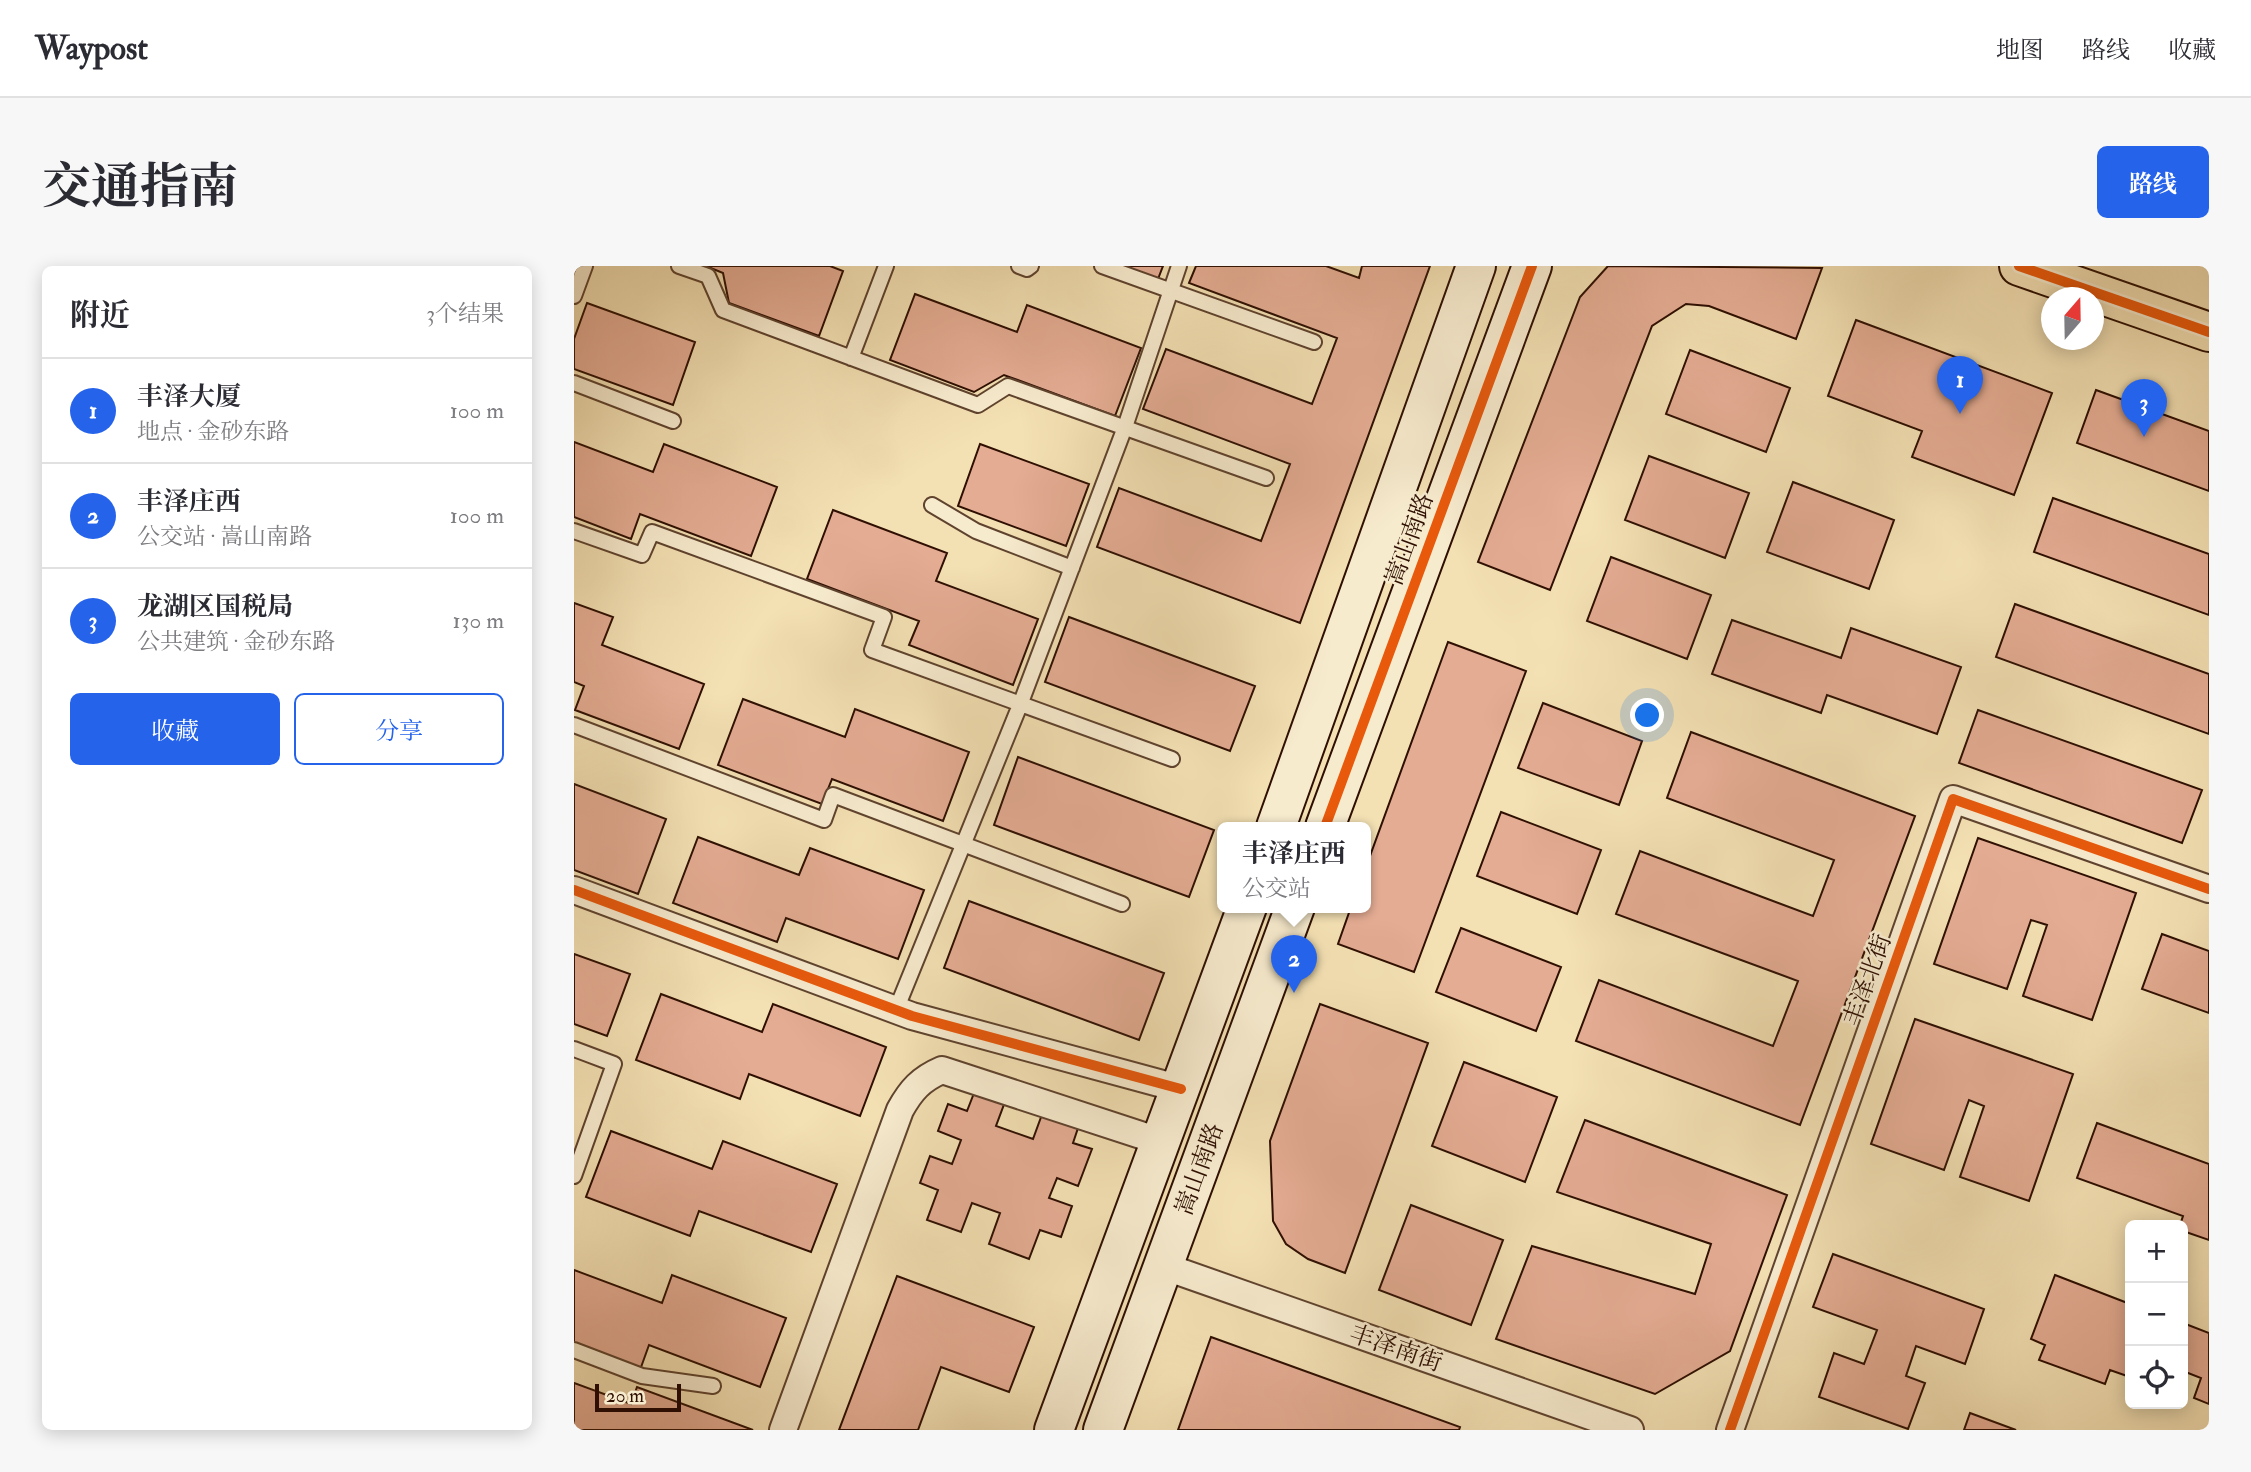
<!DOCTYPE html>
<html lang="zh">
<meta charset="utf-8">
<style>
:root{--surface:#fff;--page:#f7f7f7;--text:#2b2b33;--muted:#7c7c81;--line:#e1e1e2;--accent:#2563eb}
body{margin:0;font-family:"IM FELL Double Pica","Noto Serif SC",serif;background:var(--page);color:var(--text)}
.controls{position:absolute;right:21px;bottom:21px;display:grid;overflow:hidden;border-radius:10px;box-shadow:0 4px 18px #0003}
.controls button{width:63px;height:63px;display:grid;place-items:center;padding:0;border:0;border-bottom:2px solid var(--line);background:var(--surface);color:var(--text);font:35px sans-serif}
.compass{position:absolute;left:1467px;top:21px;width:63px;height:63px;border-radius:50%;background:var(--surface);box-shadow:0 4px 18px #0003;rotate:20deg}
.scale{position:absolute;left:21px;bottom:18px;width:86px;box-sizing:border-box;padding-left:7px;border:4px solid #2e0f02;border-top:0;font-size:19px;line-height:24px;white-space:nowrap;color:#2e0f02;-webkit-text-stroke:5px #f7ebce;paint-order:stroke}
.you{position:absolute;left:1074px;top:450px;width:24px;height:24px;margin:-18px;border:5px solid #fff;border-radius:50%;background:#1a73e8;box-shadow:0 0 0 10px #1a73e833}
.badge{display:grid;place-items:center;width:46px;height:46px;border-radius:50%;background:var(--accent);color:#fff;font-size:23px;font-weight:700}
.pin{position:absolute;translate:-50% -58px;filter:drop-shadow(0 2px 4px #0008)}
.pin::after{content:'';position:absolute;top:37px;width:24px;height:21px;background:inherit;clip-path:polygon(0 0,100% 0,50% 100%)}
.popup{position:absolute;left:643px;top:556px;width:154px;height:91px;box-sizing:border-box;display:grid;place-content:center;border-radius:10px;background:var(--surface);filter:drop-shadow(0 2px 5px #0005);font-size:23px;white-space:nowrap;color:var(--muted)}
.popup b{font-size:26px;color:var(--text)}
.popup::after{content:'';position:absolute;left:50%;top:100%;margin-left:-14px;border:14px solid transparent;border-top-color:var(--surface)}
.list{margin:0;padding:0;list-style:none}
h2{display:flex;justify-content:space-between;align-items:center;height:91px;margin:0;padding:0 28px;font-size:30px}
h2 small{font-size:23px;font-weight:400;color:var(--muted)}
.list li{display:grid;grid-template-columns:46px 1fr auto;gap:21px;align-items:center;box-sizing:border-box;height:105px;padding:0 28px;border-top:2px solid var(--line)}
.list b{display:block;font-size:26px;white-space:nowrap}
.list p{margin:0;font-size:23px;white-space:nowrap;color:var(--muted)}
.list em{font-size:23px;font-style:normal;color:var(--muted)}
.actions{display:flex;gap:14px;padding:21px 28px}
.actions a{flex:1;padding:16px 0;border:2px solid var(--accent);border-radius:10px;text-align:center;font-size:24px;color:var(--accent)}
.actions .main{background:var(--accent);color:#fff}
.icon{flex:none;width:38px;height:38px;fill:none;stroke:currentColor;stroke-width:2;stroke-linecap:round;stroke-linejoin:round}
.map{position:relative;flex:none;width:1635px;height:1164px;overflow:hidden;border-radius:10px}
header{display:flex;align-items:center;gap:42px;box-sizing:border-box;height:98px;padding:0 35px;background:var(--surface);border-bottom:2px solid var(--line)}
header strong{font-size:33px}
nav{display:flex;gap:38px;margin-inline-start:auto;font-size:24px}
.intro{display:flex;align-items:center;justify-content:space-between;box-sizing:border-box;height:168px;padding:0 42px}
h1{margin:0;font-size:49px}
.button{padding:18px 32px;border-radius:10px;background:var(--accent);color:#fff;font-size:24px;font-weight:700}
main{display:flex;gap:42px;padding:0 42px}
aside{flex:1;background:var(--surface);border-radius:10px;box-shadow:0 4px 18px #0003}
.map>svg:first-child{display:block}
.building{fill:#e4ac93;stroke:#2e0f02;stroke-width:2}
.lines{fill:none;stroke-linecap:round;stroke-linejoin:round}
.lane-casing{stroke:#5f432e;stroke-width:18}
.street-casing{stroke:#5f432e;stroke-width:30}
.secondary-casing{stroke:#2e0f02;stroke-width:42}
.primary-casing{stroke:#2e0f02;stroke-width:42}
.lane{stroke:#f7ebce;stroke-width:14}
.street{stroke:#f7ebce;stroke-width:26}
.secondary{stroke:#f7ebce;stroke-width:38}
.primary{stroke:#f3e0b3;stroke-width:38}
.cycleway-casing{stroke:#f7ebce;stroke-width:15}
.cycleway{stroke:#e8590c;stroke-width:10}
.labels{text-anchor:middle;stroke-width:5;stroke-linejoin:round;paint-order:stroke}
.street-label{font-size:24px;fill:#2e0f02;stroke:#f7ebce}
</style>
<header>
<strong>Waypost</strong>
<nav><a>地图</a><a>路线</a><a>收藏</a></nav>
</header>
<div class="intro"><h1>交通指南</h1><a class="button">路线</a></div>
<main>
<aside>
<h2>附近<small>3个结果</small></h2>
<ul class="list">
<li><span class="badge">1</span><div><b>丰泽大厦</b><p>地点 · 金砂东路</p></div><em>100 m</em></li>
<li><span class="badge">2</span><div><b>丰泽庄西</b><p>公交站 · 嵩山南路</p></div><em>100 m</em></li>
<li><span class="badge">3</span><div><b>龙湖区国税局</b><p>公共建筑 · 金砂东路</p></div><em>130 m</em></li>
</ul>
<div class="actions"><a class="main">收藏</a><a>分享</a></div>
</aside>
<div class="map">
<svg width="1635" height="1164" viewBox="0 0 1635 1164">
<rect width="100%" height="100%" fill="#f3e0b3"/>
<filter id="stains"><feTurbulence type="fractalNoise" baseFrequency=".00286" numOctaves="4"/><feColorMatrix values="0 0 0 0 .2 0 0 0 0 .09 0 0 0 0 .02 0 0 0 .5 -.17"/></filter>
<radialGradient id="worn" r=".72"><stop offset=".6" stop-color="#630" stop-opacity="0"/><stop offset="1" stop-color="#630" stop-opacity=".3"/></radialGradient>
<!-- building -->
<path class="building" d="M132,0H256L269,5L245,70L155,37L149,7Z
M548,0H589L584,13Z
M622,0H752L785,12L788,0H856L726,357L523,281L545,222L687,275L716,198L569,143L592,83L738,138L763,72L615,17Z
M1034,0L1248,2L1222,73L1135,40L1112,38L1078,60L976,324L904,296L1006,31Z
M341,28L443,66L453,39L567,82L541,150L430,109L400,126L316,94Z
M13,37L121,76L99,139L0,103V73Z
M1282,54L1478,127L1440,229L1338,191L1348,165L1254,130Z
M1116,84L1216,122L1192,186L1092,148Z
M1522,124L1635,165V225L1503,177Z
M0,176L79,206L90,178L203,221L177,290L66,248L57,273L0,251Z
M406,178L515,218L492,280L384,240Z
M1075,190L1175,227L1151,292L1051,254Z
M1219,216L1320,254L1295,323L1193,286Z
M1479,232L1635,288V349L1460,286Z
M259,244L373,287L362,315L464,353L439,419L335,379L345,355L233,313Z
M1037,291L1137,329L1113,393L1013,355Z
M0,337L39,351L28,379L130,418L105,483L1,444L10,420L0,416Z
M1441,338L1635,408V468L1422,391Z
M495,351L681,420L656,485L471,416Z
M1158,354L1267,392L1277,362L1387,401L1363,468L1253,429L1247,447L1138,408Z
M874,376L952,405L840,706L764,678L777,641H792V601Z
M169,433L271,471L281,443L395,486L369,555L258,513L248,538L144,499Z
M969,437L1068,475L1045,539L944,502Z
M1404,444L1628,524L1608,577L1385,497Z
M1117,466L1341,550L1226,859L1002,775L1025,714L1199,780L1224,715L1042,648L1066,585L1239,650L1260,594L1093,532Z
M444,491L640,564L615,631L420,559Z
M0,518L92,553L64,628L0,604Z
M927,546L1027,584L1003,648L903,610Z
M124,571L225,609L236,582L350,624L324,693L212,652L203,676L99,637Z
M1404,572L1562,627L1518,754L1449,730L1473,659L1457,654L1433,723L1360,698Z
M395,635L590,707L565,774L370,702Z
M887,662L987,701L962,765L862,726Z
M1588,668L1635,685V747L1568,723Z
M0,688L56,708L33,770L0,758Z
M87,728L188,766L199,738L312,781L286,850L175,808L166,833L62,794Z
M746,738L854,777L771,1007L734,993L712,978L699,955L696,875Z
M1341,753L1499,808L1455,935L1386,911L1410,840L1395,834L1370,904L1297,878Z
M890,796L983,831L951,916L858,880Z
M402,822L432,833L422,860L459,873L470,843L506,856L499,877L518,883L504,920L483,912L475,932L498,940L487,971L466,964L455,993L415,978L426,947L398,937L387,966L353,954L364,924L346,917L356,890L378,898L387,874L364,865L374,838L393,845Z
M1011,854L1213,929L1156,1085L1081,1128L922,1073L958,980L1121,1028L1137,978L983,926Z
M1523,857L1635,898V974L1609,965V959H1606L1609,950L1503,912Z
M37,865L138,903L149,875L263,918L237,986L125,945L116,970L12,931Z
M837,939L929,974L897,1059L805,1024Z
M1259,988L1410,1043L1391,1098L1342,1080L1332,1110L1351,1117L1334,1163L1245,1131L1260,1087L1290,1098L1303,1064L1239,1041Z
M0,1004L88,1037L98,1009L212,1052L186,1121L75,1079L66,1104L0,1079Z
M1481,1009L1556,1038V1111L1536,1104L1531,1118L1465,1094L1471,1079L1457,1073Z
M323,1010L460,1061L435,1126L367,1101L344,1164H265Z
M1609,1057L1635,1067V1138L1620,1132L1627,1112L1609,1105Z
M637,1071L886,1161L885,1164H604Z
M0,1117L57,1138L63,1121L179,1164H0Z
M1396,1147L1442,1164H1390Z"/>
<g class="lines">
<defs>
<path id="lane" d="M105,0L134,10L149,44L404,139L434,120L692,212
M445,0L453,3L457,0
M528,0L740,76
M0,30L11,0
M277,92L312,0
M0,117L99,155
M358,239L402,265L498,302
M0,265L68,289L78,266L310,351L298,384L598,493
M0,459L250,554L259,529L548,638
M322,744L446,439L551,161L605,0
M0,783L40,798L0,910
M0,1084L68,1110L139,1120"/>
<path id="street" d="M0,624L338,750L607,823
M589,1000L1056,1164
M209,1164L326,844C337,824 347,813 368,804L588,876
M1156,1164L1379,533L1635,623"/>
<path id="secondary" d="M702,561L902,0
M751,561L958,0
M480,1164L673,641
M529,1164L721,641"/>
<path id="primary" d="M1445,0L1635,66"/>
</defs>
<!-- lane casing -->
<use href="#lane" class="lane-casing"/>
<!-- street casing -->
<use href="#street" class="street-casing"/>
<!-- secondary casing -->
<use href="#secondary" class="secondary-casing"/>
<!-- primary casing -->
<use href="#primary" class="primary-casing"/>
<!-- lane -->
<use href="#lane" class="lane"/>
<!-- street -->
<use href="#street" class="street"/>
<!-- secondary -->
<use href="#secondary" class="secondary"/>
<!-- primary -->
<use href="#primary" class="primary"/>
<defs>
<path id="cycleway" d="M1445,0L1635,66
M751,561L958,0
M0,624L338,750L607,823
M1156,1164L1379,533L1635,623"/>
</defs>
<!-- cycleway casing -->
<use href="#cycleway" class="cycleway-casing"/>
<!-- cycleway -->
<use href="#cycleway" class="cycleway"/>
</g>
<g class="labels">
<!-- street labels -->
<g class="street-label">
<text transform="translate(835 273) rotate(-70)" y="8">嵩山南路</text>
<text transform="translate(1293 714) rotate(-70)" y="8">丰泽北街</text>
<text transform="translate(625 903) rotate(-70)" y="8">嵩山南路</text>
<text transform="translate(822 1082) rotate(19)" y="8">丰泽南街</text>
</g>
</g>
<rect width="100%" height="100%" filter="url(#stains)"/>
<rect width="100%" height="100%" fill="url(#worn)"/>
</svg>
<div class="controls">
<button>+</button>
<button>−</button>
<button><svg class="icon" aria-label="locate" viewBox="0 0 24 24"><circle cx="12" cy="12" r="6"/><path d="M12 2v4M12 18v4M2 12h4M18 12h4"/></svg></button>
</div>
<svg class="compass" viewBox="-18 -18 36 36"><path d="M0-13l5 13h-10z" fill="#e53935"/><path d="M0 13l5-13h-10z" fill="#7c7c81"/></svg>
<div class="scale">20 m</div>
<div class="you"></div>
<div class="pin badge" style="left:1386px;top:148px">1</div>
<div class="pin badge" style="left:720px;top:727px">2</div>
<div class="popup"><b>丰泽庄西</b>公交站</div>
<div class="pin badge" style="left:1570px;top:171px">3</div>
</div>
</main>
